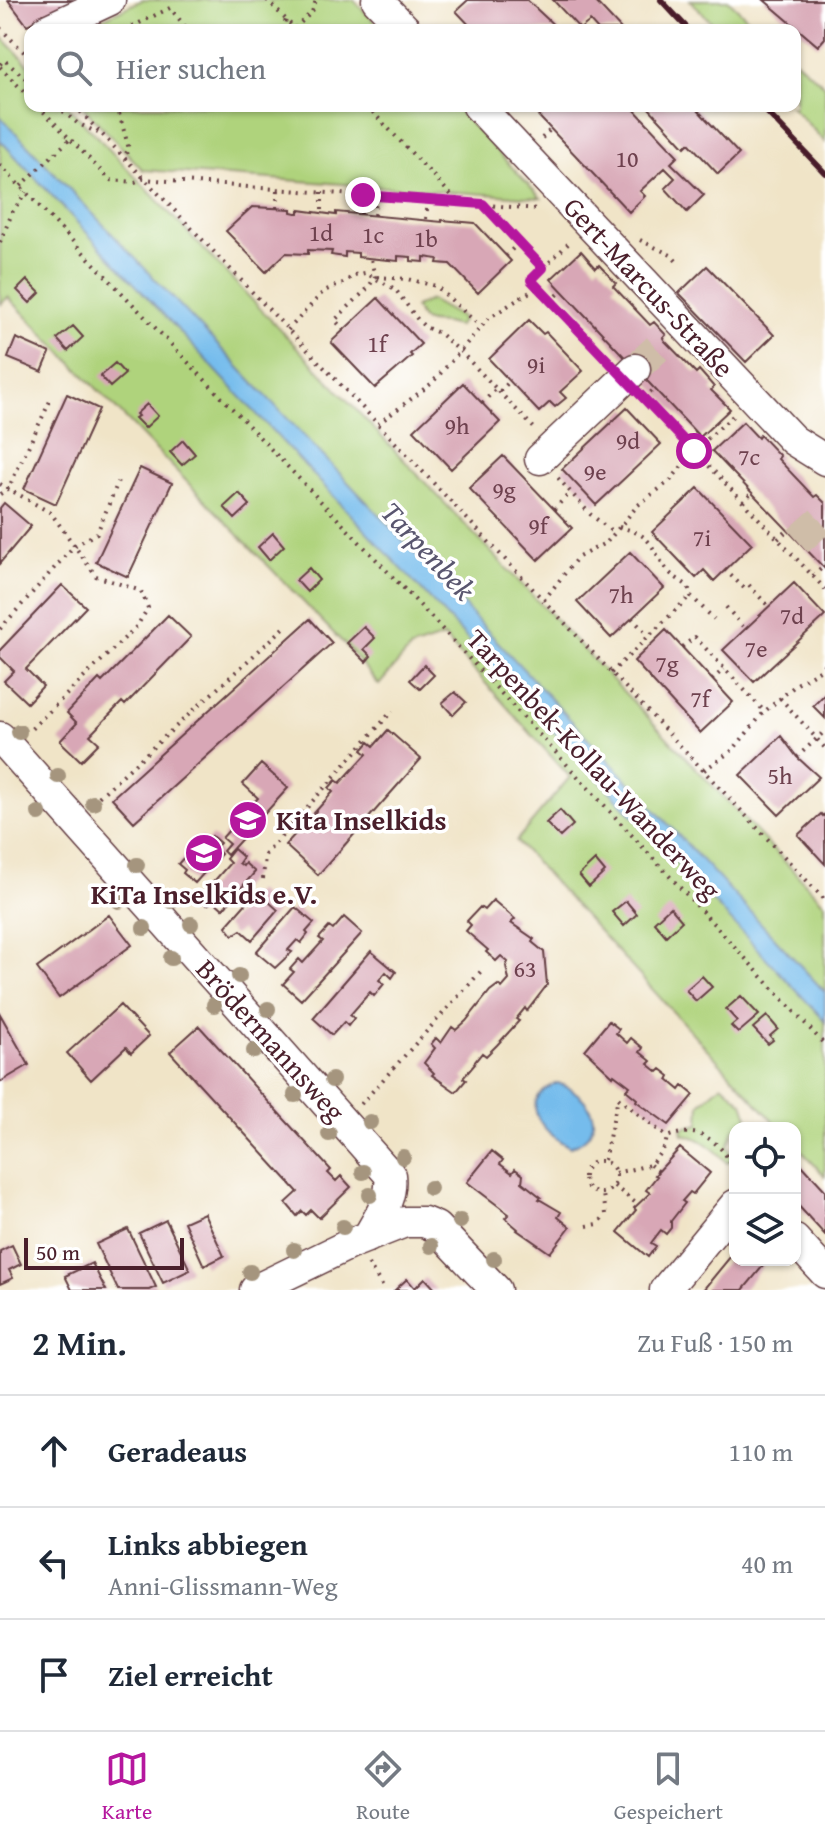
<!DOCTYPE html>
<html lang="de">
<meta charset="utf-8">
<style>
:root{--surface:#fff;--page:#f2f2f3;--text:#1f2937;--muted:#747a83;--line:#e0e1e3;--accent:#b5179e}
body{margin:0;font-family:"Gentium Book Plus",serif;background:var(--page);color:var(--text)}
.controls{position:absolute;right:24px;bottom:24px;display:grid;overflow:hidden;border-radius:16px;box-shadow:0 2px 6px #0004}
.controls button{width:72px;height:72px;display:grid;place-items:center;padding:0;border:0;border-bottom:2px solid var(--line);background:var(--surface);color:var(--text);font:40px sans-serif}
.scale{position:absolute;left:24px;bottom:20px;width:160px;box-sizing:border-box;padding-left:8px;border:4px solid #4a1f2b;border-top:0;font-size:22px;line-height:28px;white-space:nowrap;color:#4a1f2b;-webkit-text-stroke:6px #fff;paint-order:stroke}
.stop{position:absolute;width:24px;height:24px;margin:-18px;border:6px solid #b5179e;border-radius:50%;background:#fff}
.stop.end{background:#b5179e;border-color:#fff;box-shadow:0 2px 8px #0008}
.list{margin:0;padding:0;list-style:none}
h2{display:flex;justify-content:space-between;align-items:center;height:104px;margin:0;padding:0 32px;font-size:34px}
h2 small{font-size:26px;font-weight:400;color:var(--muted)}
.list li{display:grid;grid-template-columns:52px 1fr auto;gap:24px;align-items:center;box-sizing:border-box;height:112px;padding:0 32px;border-top:2px solid var(--line)}
.list b{display:block;font-size:30px;white-space:nowrap}
.list p{margin:0;font-size:26px;white-space:nowrap;color:var(--muted)}
.list em{font-size:26px;font-style:normal;color:var(--muted)}
.icon{flex:none;width:44px;height:44px;fill:none;stroke:currentColor;stroke-width:2;stroke-linecap:round;stroke-linejoin:round}
.map{position:relative;flex:none;width:825px;height:1290px;overflow:hidden}
.search{position:absolute;background:var(--surface);box-shadow:0 2px 6px #0004;left:24px;right:24px;top:24px;height:88px;display:flex;align-items:center;gap:20px;box-sizing:border-box;padding:0 28px;border-radius:16px;color:var(--muted);font-size:30px}
.sheet{height:440px;background:var(--surface)}
nav{display:flex;justify-content:space-around;align-items:center;box-sizing:border-box;height:112px;border-top:2px solid var(--line);background:var(--surface);font-size:22px;color:var(--muted)}
nav a{display:grid;justify-items:center;gap:4px}
nav .on{color:var(--accent)}
.map>svg:first-child{display:block}
.green{fill:#afd37c;stroke:#7c7954;stroke-width:2}
.water{fill:#75bcec;stroke:#606e8c;stroke-width:2}
.building{fill:#d8a7b6}
.lines{fill:none;stroke-linecap:round;stroke-linejoin:round}
.minor-tunnel{stroke:#cfbda8;stroke-width:30;stroke-dasharray:30 15;stroke-linecap:butt}
.minor-casing{stroke:#633d42;stroke-width:33}
.path{stroke:#633d42;stroke-width:4;stroke-dasharray:2 6;stroke-linecap:butt}
.minor{stroke:#fff;stroke-width:30}
.rail{stroke:#4a1f2b;stroke-width:6}
.tree{fill:#a5957e}
.route{stroke:#b5179e;stroke-width:10}
.labels{text-anchor:middle;stroke-width:7;stroke-linejoin:round;paint-order:stroke}
.number-label{font-size:24px;fill:#6e414e}
.street-label{font-size:28px;fill:#4a1f2b;stroke:#fff}
.poi-label{font-size:28px;font-weight:bold;fill:#4a1f2b;stroke:#fff;text-anchor:start}
.water-label{font-size:30px;font-style:italic;fill:#59566f;stroke:#fff}
</style>
<div class="map">
<svg width="825" height="1290" viewBox="0 0 825 1290">
<rect width="100%" height="100%" fill="#fff"/>
<filter id="ink" filterUnits="userSpaceOnUse"><feTurbulence type="fractalNoise" baseFrequency=".0125" numOctaves="2"/><feDisplacementMap in="SourceGraphic" scale="16" xChannelSelector="R" yChannelSelector="G"/><feConvolveMatrix kernelMatrix="1 2 1 2 8 2 1 2 1" color-interpolation-filters="sRGB"/></filter>
<filter id="wash" filterUnits="userSpaceOnUse"><feTurbulence type="fractalNoise" baseFrequency=".006" numOctaves="4" result="noise"/><feDisplacementMap in="SourceGraphic" scale="32" xChannelSelector="R" yChannelSelector="G"/><feGaussianBlur stdDeviation="1.8" result="paint"/><feColorMatrix in="noise" values="0 0 0 0 0 0 0 0 0 0 0 0 0 0 0 0 0 1.4 0 .05"/><feComposite in="paint" operator="in"/></filter>
<g filter="url(#wash)">
<rect width="100%" height="100%" fill="#f0e4c7"/>
<!-- green -->
<path class="green" d="M142,0H354L382,30H78Z
M690,0H728L760,30H719Z
M0,35L30,66V106H68L825,904V1176L795,1144V1128H780L777,1125L516,841L570,777L444,637L411,648L379,685L348,648L8,297L0,305Z
M795,60L825,86V142L791,106H795Z
M82,106H454L541,198L143,170Z
M430,300L460,317L462,320L459,326C454,326 450,324 445,323C428,321 424,327 415,307Z
M722,1084L743,1103L750,1123L747,1128H735L728,1145L734,1160L727,1163C717,1150 700,1137 683,1134L682,1128L699,1124L700,1104Z"/>
<!-- water -->
<path class="water" d="M0,116L382,518L825,992V1021L0,140Z
M557,1083C590,1093 612,1131 570,1147C542,1133 515,1100 557,1083Z"/>
<g id="blocks">
<!-- building -->
<path class="building" d="M8,0H78L27,25Z
M468,0H527L559,30H474L456,11Z
M553,0H594L622,30H598L590,21L580,29Z
M764,0H825V38L818,46Z
M529,106H631L678,156L671,163L704,195L687,212L665,188L675,178L665,168L640,191L645,196L629,212Z
M647,106H694L739,154L718,174L689,143L685,147Z
M252,207L291,209V212L296,213H299V210L336,215V212L442,222V220L475,223L511,261L478,293L450,264L437,263L438,259L424,257V262L411,261V257L398,256V261L358,257V253L345,252V257L331,255L332,251L308,250V254L286,253L266,272L226,231Z
M581,251L596,268L599,265L616,283L613,286L650,325L654,322L666,335L663,338L665,341L696,373L699,370L714,387L711,390L730,409L700,437L551,279Z
M707,266L774,335L746,362L679,293Z
M27,280L40,293L30,303L17,290Z
M378,298L421,344L410,354L412,356L375,388L331,342Z
M529,320L543,334L546,332L583,371L560,392L566,398L555,407L550,402L539,412L489,359Z
M73,326L83,337L68,351L57,339Z
M16,338L50,353L42,372L8,358Z
M115,363L125,374L110,387L100,376Z
M463,383L500,422L451,469L414,430Z
M67,394L99,409L56,504L24,489Z
M147,404L158,416L145,428L135,418L138,416L136,414Z
M627,408L661,444L596,505L562,469Z
M743,422L758,438L760,435L780,456L778,459L814,497L817,495L825,503V569L712,451Z
M183,440L195,454L182,465L170,452Z
M503,456L572,528L538,560L469,488Z
M140,468L172,483L128,577L96,562Z
M698,488L752,544L714,581L704,570L696,578L652,532Z
M239,493L250,505L235,519L224,507Z
M4,503L31,526L0,563V508Z
M273,533L284,546L269,560L258,547Z
M630,552L664,588L611,638L577,602Z
M309,568L319,580L307,592L296,580Z
M794,583L825,616L754,682L723,650Z
M62,585L86,607L26,669L43,686L27,703L4,681L14,671L0,657V650Z
M168,615L191,637L125,705L122,702L90,735L99,743L81,761L60,741L77,723L67,713L99,679L102,682Z
M310,619L332,643L134,822L112,798Z
M364,627L375,638L364,649L371,656L366,662L347,643Z
M666,630L733,702L700,733L634,661Z
M424,665L434,675L420,689L410,680Z
M455,692L466,702L453,715L442,703Z
M825,694V718L813,706Z
M388,730L421,759L318,875L285,845L300,829L295,825L303,817L307,821L333,792L329,788L336,780L340,783L367,754L362,750L369,742L374,746Z
M781,736L797,757L819,777L779,815L740,775Z
M261,764L288,788L227,855L223,851L229,844L222,838L258,798L243,784Z
M560,810L573,825L560,837L546,823Z
M821,814L823,816L825,814V864L798,835Z
M212,836L220,843L215,848L221,854L195,883L183,873L185,870L178,864L202,837L207,842Z
M234,849L243,857L239,863L243,866L245,863L255,872L223,909L214,901L207,905L200,899L201,896L230,863L226,859Z
M595,860L605,872L589,887L579,875Z
M257,891L278,910L252,940L241,930L233,935L226,926Z
M493,900L515,919L511,923L534,939L532,942L544,952L547,985L527,1011L525,1008L516,1019L519,1021L497,1045L486,1056L482,1053L474,1063L475,1064L463,1078L466,1080L456,1092L432,1075L434,1073L424,1063L435,1048L431,1044L436,1038L441,1043L452,1027L456,1030L466,1021L490,991L498,985L502,988L509,980L506,966L508,962L501,956L496,961L486,952L488,950L466,931L471,925L467,921L480,907L484,910Z
M626,901L637,914L624,926L612,912Z
M295,907L314,923L306,932L308,934L301,943L297,940L288,950L292,952L275,968L256,952Z
M670,907L682,921L666,936L654,922Z
M109,915L132,945L59,998L37,968Z
M344,917L362,933L301,1000L283,984L294,972L290,969L299,959L303,963L323,941L319,938L329,927L333,930Z
M371,951L396,972L392,978L386,972L379,980L384,984L374,996L370,992L350,1015L354,1018L348,1026L344,1022L332,1035L313,1018Z
M702,976L712,987L696,1001L686,990Z
M741,996L759,1015L738,1033L731,1026L737,1021L726,1009Z
M120,1005L149,1036L131,1053L126,1047L91,1080L67,1053Z
M0,1014L29,1065L0,1082Z
M767,1016L778,1029L770,1036L773,1040L768,1044L753,1028Z
M609,1021L619,1029L616,1033L627,1043L631,1038L643,1048L640,1052L651,1061L648,1064L658,1072L661,1069L670,1076L668,1080L680,1090L683,1086L694,1095L669,1125L636,1101L637,1099L626,1090L630,1086L614,1074L613,1076L585,1050Z
M199,1026L331,1170L328,1173L336,1181L341,1176L351,1187L319,1218L311,1210L306,1215L302,1211L297,1216L286,1203L298,1192L170,1052Z
M680,1148L710,1173L693,1194L690,1192L682,1201L685,1203L671,1221V1228L666,1234L661,1230L651,1243L656,1246L648,1257L618,1232L636,1210L634,1208L650,1193L646,1190L657,1176L655,1175Z
M492,1151L503,1160L500,1164L512,1173L515,1169L523,1175L522,1182L541,1197L539,1199L561,1212L558,1217L570,1227L550,1253L517,1230L518,1229L505,1218L509,1214L467,1182Z
M800,1163L825,1190V1235L795,1202V1168Z
M204,1213L224,1256L204,1266L184,1222Z
M166,1220L190,1270L163,1283L139,1233Z
M128,1229L156,1287L149,1290H118L96,1244Z
M12,1245L21,1264L9,1270L13,1278L0,1284V1251Z
M735,1251V1260H768L743,1290H703Z
M92,1263L106,1290H72L65,1276Z
M425,1278L436,1290H395L407,1279L415,1288Z"/>
</g>
</g>
<g filter="url(#ink)">
<use href="#blocks" fill-opacity="0" stroke="#633d42" stroke-width="2"/>
<g class="lines">
<!-- minor-tunnel -->
<path class="minor-tunnel" d="M635,369L665,341
M798,541L825,517"/>
<defs>
<path id="minor" d="M377,0L406,30
M46,30L110,0
M478,106L793,440L825,460
M540,459L635,369
M0,737L390,1175C393,1199 379,1216 368,1237
M795,1240L825,1273
M255,1290L352,1243L405,1222H424L436,1227L496,1290
M665,1290L735,1205"/>
</defs>
<!-- minor casing -->
<use href="#minor" class="minor-casing"/>
<!-- path -->
<path class="path" d="M267,0L296,30
M434,25L439,30
M0,28L30,58
M295,28L312,12L316,0
M125,30L170,8L188,30
M283,30L286,19
M0,64L4,60L30,82
M0,67L30,98
M38,106L110,180L135,182L143,179L539,209
M57,106L77,123L98,133
M75,106L378,424L825,900
M117,106L129,149L123,158
M367,106L456,200
M542,138L551,129
M0,165L431,617L825,1045
M21,186L70,139
M322,192V212
M485,205L543,268
M277,208L278,189
M361,214L363,197
M374,215L377,196
M426,219L428,200
M640,240L671,255L678,263
M0,242L13,211L26,192
M506,256L519,242
M377,277L407,279L436,286L480,326
M538,287L609,360
M551,301L562,291
M288,330L324,291L345,282L354,275L365,273L395,289L418,320L425,327L439,333L461,352L535,429
M344,330L335,320L368,288L375,277L371,259
M500,391L510,381
M643,396L825,589
M645,398L654,389
M482,403L497,388
M378,424L432,383L490,317L538,287L531,280L571,241
M558,478L590,514L613,532
M0,484L51,513L96,576L141,591L148,608L137,626L29,731
M0,494L8,489L52,397
M743,502L752,493
M554,509L571,492
M619,527C653,535 649,545 667,570C672,576 681,581 688,586L691,596L714,619
M778,539L788,530
M725,570L745,589
M813,576L823,567
M749,585L769,607
M544,600L577,558L607,542L638,505L670,481L694,451L736,413
M726,607L745,629
M632,618L648,635
M0,629L74,546L97,533L118,482
M682,647L695,637L764,711
M611,673L690,596
M712,680L724,669
M780,698L825,748
M797,757L825,731
M704,770L733,750L764,712L797,684L821,669L825,663
M93,802L286,626
M263,879L265,855L392,711
M361,1104L483,969
M604,1160L618,1098L667,1137
M584 1177a16 16 0 1 1 32 0a16 16 0 1 1-32 0Z
M650,1165L658,1171
M615,1173L650,1165L665,1147L667,1137C700,1124 722,1142 735,1172
M614,1186L637,1204
M587,1226L598,1224L606,1214L603,1194
M368,1264L385,1290"/>
<!-- minor -->
<use href="#minor" class="minor"/>
<!-- rail -->
<path class="rail" d="M661,0L689,30
M761,106L825,173"/>
</g>
<!-- trees -->
<g class="tree">
<circle cx="19" cy="732" r="8"/>
<circle cx="58" cy="776" r="8"/>
<circle cx="93" cy="803" r="8"/>
<circle cx="39" cy="813" r="8"/>
<circle cx="137" cy="865" r="8"/>
<circle cx="119" cy="901" r="8"/>
<circle cx="171" cy="901" r="8"/>
<circle cx="191" cy="924" r="8"/>
<circle cx="144" cy="928" r="8"/>
<circle cx="171" cy="958" r="8"/>
<circle cx="239" cy="976" r="8"/>
<circle cx="214" cy="1005" r="8"/>
<circle cx="268" cy="1009" r="8"/>
<circle cx="254" cy="1051" r="8"/>
<circle cx="332" cy="1080" r="8"/>
<circle cx="295" cy="1095" r="8"/>
<circle cx="370" cy="1122" r="8"/>
<circle cx="329" cy="1134" r="8"/>
<circle cx="403" cy="1157" r="8"/>
<circle cx="363" cy="1172" r="8"/>
<circle cx="430" cy="1188" r="8"/>
<circle cx="370" cy="1195" r="8"/>
<circle cx="460" cy="1221" r="8"/>
<circle cx="343" cy="1227" r="8"/>
<circle cx="431" cy="1246" r="8"/>
<circle cx="294" cy="1250" r="8"/>
<circle cx="494" cy="1259" r="8"/>
<circle cx="250" cy="1272" r="8"/>
</g>
</g>
<g class="lines" filter="url(#ink)">
<!-- route -->
<path class="route" d="M363,195L483,204L543,268L531,280L694,451"/>
</g>
<!-- icons -->
<defs>
<symbol id="school-disc" viewBox="-11 -11 22 22"><circle r="9.5" fill="#b5179e" stroke="#fff"/><path d="M0-5L7-2L0 1L-7-2ZM-4 1L0 2.5L4 1V4Q0 6-4 4Z" fill="#fff"/></symbol>
</defs>
<g fill-rule="evenodd">
<use href="#school-disc" x="226" y="798" width="44" height="44"/>
<use href="#school-disc" x="182" y="831" width="44" height="44"/>
</g>
<g class="labels">
<!-- number labels -->
<g class="number-label">
<text x="627" y="167">10</text>
<text x="321" y="241">1d</text>
<text x="373" y="243">1c</text>
<text x="426" y="247">1b</text>
<text x="377" y="352">1f</text>
<text x="536" y="373">9i</text>
<text x="457" y="434">9h</text>
<text x="628" y="449">9d</text>
<text x="749" y="465">7c</text>
<text x="595" y="480">9e</text>
<text x="504" y="498">9g</text>
<text x="538" y="534">9f</text>
<text x="702" y="546">7i</text>
<text x="621" y="603">7h</text>
<text x="792" y="624">7d</text>
<text x="756" y="657">7e</text>
<text x="667" y="672">7g</text>
<text x="700" y="707">7f</text>
<text x="780" y="784">5h</text>
<text x="525" y="977">63</text>
</g>
<!-- street labels -->
<g class="street-label">
<text transform="translate(649 287) rotate(47)" y="10">Gert-Marcus-Straße</text>
<text transform="translate(594 764) rotate(47)" y="10">Tarpenbek-Kollau-Wanderweg</text>
<text transform="translate(271 1040) rotate(48)" y="10">Brödermannsweg</text>
</g>
<!-- poi labels -->
<g class="poi-label">
<text x="276" y="830">Kita Inselkids</text>
<text x="204" y="904" text-anchor="middle">KiTa Inselkids e.V.</text>
</g>
<!-- water labels -->
<g class="water-label">
<text transform="translate(428 551) rotate(47)" y="10">Tarpenbek</text>
</g>
</g>
</svg>
<div class="controls">
<button><svg class="icon" aria-label="locate" viewBox="0 0 24 24"><circle cx="12" cy="12" r="6"/><path d="M12 2v4M12 18v4M2 12h4M18 12h4"/></svg></button>
<button><svg class="icon" aria-label="layers" viewBox="0 0 24 24"><path d="M12 4l9 5-9 5-9-5zM3 14l9 5 9-5"/></svg></button>
</div>
<div class="scale">50 m</div>
<div class="stop" style="left:694px;top:451px"></div>
<div class="stop end" style="left:363px;top:195px"></div>
<div class="search"><svg class="icon" aria-label="search" viewBox="0 0 24 24"><circle cx="10" cy="10" r="6"/><path d="M15 15l6 6"/></svg>Hier suchen</div>
</div>
<section class="sheet">
<h2>2 Min.<small>Zu Fuß · 150 m</small></h2>
<ul class="list">
<li><svg class="icon" aria-label="ahead" viewBox="0 0 24 24"><path d="M12 20V5M6 11l6-6 6 6"/></svg><div><b>Geradeaus</b></div><em>110 m</em></li>
<li><svg class="icon" aria-label="left" viewBox="0 0 24 24"><path d="M17 20v-9H6M10 6l-5 5 5 5"/></svg><div><b>Links abbiegen</b><p>Anni-Glissmann-Weg</p></div><em>40 m</em></li>
<li><svg class="icon" aria-label="arrive" viewBox="0 0 24 24"><path d="M6 21V4h12l-3 4 3 4H6"/></svg><div><b>Ziel erreicht</b></div></li>
</ul>
</section>
<nav>
<a class="on"><svg class="icon" aria-label="map" viewBox="0 0 24 24"><path d="M3 6l6-2 6 2 6-2v14l-6 2-6-2-6 2zM9 4v14M15 6v14"/></svg>Karte</a>
<a><svg class="icon" aria-label="directions" viewBox="0 0 24 24"><path d="M12 3l9 9-9 9-9-9zM9 14v-3h6M13 9l2 2-2 2"/></svg>Route</a>
<a><svg class="icon" aria-label="saved" viewBox="0 0 24 24"><path d="M7 4h10v16l-5-4-5 4z"/></svg>Gespeichert</a>
</nav>
